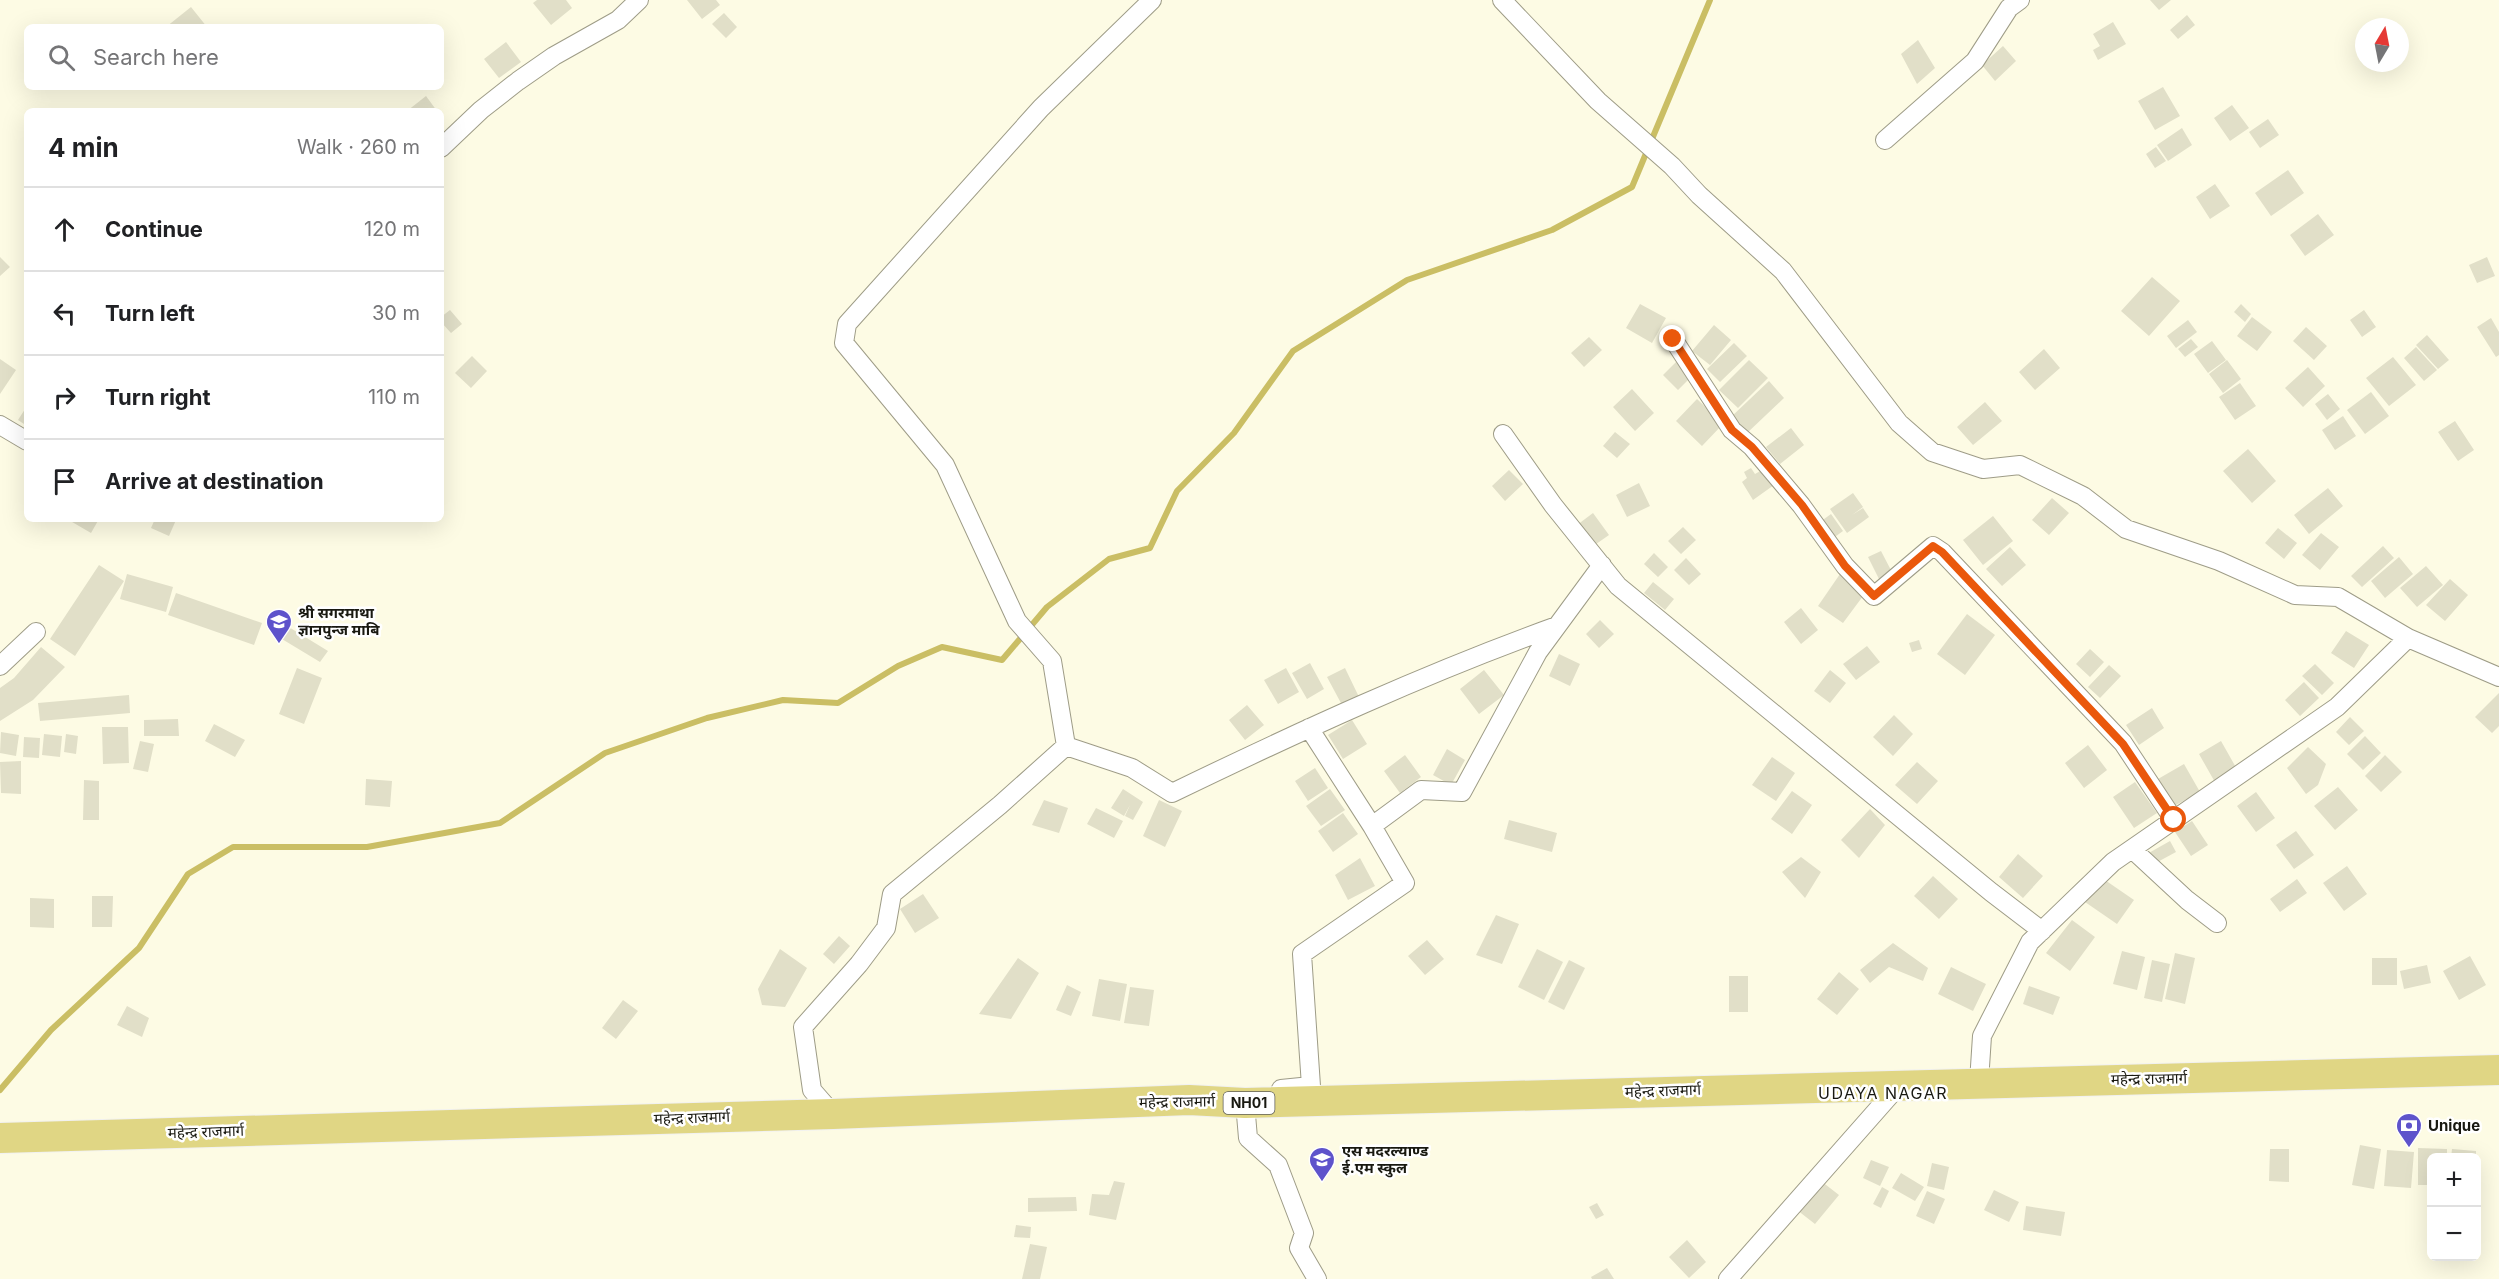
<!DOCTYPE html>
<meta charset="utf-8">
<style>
:root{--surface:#fff;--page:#f6f6f6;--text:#202124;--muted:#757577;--line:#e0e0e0}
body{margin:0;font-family:Inter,"Noto Sans Devanagari",sans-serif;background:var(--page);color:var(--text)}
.controls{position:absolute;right:18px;bottom:18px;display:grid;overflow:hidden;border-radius:9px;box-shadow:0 6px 24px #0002}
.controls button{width:54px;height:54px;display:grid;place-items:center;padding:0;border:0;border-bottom:2px solid var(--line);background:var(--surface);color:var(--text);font:30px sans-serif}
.compass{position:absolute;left:2355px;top:18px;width:54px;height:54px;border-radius:50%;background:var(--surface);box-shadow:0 6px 24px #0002;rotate:10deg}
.stop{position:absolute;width:18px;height:18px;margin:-14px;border:4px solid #ea580c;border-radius:50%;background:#fff}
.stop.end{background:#ea580c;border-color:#fff;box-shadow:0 2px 6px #0008}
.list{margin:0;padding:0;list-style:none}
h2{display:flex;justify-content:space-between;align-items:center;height:78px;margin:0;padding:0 24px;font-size:26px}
h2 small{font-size:20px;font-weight:400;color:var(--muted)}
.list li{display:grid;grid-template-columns:39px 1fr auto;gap:18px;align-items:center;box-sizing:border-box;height:84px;padding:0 24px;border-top:2px solid var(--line)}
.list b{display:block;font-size:22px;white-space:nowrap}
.list em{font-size:20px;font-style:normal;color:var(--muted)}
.icon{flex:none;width:33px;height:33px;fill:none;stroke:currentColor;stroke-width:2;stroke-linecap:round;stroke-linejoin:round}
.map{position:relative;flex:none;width:2499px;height:1279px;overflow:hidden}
.search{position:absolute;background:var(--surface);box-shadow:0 6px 24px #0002;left:24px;top:24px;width:420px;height:66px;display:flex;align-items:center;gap:15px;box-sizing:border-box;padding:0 21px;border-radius:9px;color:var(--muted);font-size:22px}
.panel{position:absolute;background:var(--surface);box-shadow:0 6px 24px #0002;left:24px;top:108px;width:420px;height:414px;border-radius:9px}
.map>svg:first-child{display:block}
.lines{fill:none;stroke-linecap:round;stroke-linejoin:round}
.stream{stroke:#cabe64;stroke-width:6}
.building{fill:#e1dfc8}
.minor-casing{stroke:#9e9c87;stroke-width:20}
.trunk-casing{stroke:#f1f1f1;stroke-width:32}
.minor{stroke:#fff;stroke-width:18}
.trunk{stroke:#e0d684;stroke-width:30}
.route{stroke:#ea580c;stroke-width:8}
.labels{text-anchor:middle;stroke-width:5;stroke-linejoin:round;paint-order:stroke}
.shield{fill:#fff;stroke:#5e5e58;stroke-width:1.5}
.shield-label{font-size:14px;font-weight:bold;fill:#191911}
.poi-label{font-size:15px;font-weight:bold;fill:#191911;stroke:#fff;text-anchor:start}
.street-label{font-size:15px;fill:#191911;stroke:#fff}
.neighbourhood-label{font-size:16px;letter-spacing:1.5px;fill:#191911;stroke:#fff}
</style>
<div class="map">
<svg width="2499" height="1279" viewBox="0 0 2499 1279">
<rect width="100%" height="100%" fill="#fdfbe4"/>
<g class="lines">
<!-- stream -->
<path class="stream" d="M0,1090L51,1030L139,948L188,874L233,847H367L500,823L605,753L707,718L783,700L838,703L898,666L942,647L1002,660L1047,607L1109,559L1150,548L1177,491L1234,433L1293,351L1407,280L1552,230L1632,187L1710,0"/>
</g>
<!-- building -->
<path class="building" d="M537,0H566L572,8L551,25L533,3Z
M687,0H716L720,5L702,19Z
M2150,0H2171L2159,10Z
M191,7L207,27H166Z
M724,13L737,27L726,38L712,24Z
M2187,15L2195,25L2178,39L2170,30Z
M2113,22L2126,44L2098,60L2093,50L2100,46L2093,34Z
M1918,40L1935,68L1917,84L1901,54Z
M506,42L521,62L499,78L484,59Z
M2003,46L2016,61L1995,81L1982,65Z
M2163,87L2180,116L2155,130L2138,101Z
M426,96L437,111H407Z
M2232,105L2249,128L2230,141L2214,118Z
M2268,119L2279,135L2260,148L2249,132Z
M2182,128L2192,145L2168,161L2157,145Z
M2156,147L2166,161L2155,168L2146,154Z
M2288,170L2304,193L2271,216L2255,193Z
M2215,184L2230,206L2210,219L2196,197Z
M2318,214L2334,235L2305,256L2290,235Z
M0,257L10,267L0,276Z
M2487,257L2495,276L2477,283L2469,265Z
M2152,277L2180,301L2149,336L2121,311Z
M1640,304L1666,318L1652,343L1626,328Z
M2241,304L2251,314L2245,322L2234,312Z
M450,310L462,324L451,333L441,322V317Z
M2364,310L2376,327L2362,337L2350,320Z
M2252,317L2272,332L2257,351L2237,336Z
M2491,318L2499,332V355L2496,357L2477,327Z
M2188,320L2197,332L2176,348L2167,336Z
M1714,325L1731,340L1710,365L1692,351Z
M2306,327L2327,346L2314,360L2293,341Z
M2427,335L2449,360L2438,369L2416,345Z
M1589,337L1602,350L1584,367L1571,353Z
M2191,339L2198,347L2185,357L2178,349Z
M2212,341L2226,360L2208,373L2194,354Z
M1734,343L1747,356L1720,382L1707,369Z
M2416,347L2437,370L2424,381L2404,358Z
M2044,349L2060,368L2035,390L2019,372Z
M472,356L487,371L471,388L455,373Z
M2393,357L2416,385L2389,406L2366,378Z
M0,359L16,370L0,394Z
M1678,360L1693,375L1678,390L1663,375Z
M1749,360L1768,378L1738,408L1719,390Z
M2227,360L2241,379L2223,393L2209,374Z
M2308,367L2325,386L2303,407L2285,388Z
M1769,381L1784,398L1746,434L1731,417Z
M2240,383L2256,406L2235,420L2219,397Z
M1632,389L1654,413L1635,431L1613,407Z
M2371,392L2389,416L2365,434L2347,410Z
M2328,394L2340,409L2327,420L2315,404Z
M1697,399L1723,424L1702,446L1676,421Z
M1985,402L2002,421L1973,445L1957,427Z
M27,406V426L18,420Z
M2343,416L2356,436L2335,450L2322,430Z
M2455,421L2474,450L2458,461L2438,432Z
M1791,428L1804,445L1780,464L1766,447Z
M1615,432L1630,444L1617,458L1603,446Z
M2248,449L2276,481L2252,503L2223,471Z
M1751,468L1755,474L1764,469L1774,485L1753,500L1742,482L1747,478L1744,472Z
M1509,470L1523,484L1505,501L1492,486Z
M1639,483L1650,506L1627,517L1616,495Z
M2328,488L2343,506L2309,534L2294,515Z
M1853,493L1863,507L1852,515L1863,508L1869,517L1847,533L1830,509Z
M2052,498L2069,513L2049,535L2032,520Z
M1593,513L1609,535L1589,549L1573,528Z
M1831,514L1843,531L1832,539L1820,522Z
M1993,516L2013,541L1983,565L1963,540Z
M67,519H99L91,533Z
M155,519L176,520L169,536L151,528Z
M1683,527L1696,540L1681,554L1668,541Z
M2278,528L2297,543L2284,559L2265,543Z
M2321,533L2339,547L2320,570L2302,555Z
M2383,546L2394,558L2362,587L2351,576Z
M2010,547L2026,565L2002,586L1986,569Z
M1881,551L1894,576L1881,583L1868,557Z
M1654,553L1668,567L1658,577L1644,564Z
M2399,557L2413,574L2385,598L2371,581Z
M1686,558L1701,574L1689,585L1674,570Z
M99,565L124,581L75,656L50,639Z
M2426,566L2443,585L2417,607L2400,588Z
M127,574L173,587L166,612L120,599Z
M1840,574L1866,592L1843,623L1818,606Z
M2450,579L2468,595L2445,621L2426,605Z
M1653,582L1674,599L1665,610L1644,593Z
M176,593L262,623L254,645L168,615Z
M1801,608L1818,630L1801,644L1784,622Z
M1967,614L1995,635L1965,675L1937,654Z
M1600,620L1614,634L1599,648L1586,634Z
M279,621L328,651L320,662L272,633Z
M2346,631L2369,645L2354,668L2331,653Z
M1919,640L1922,649L1912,652L1909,643Z
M1867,646L1880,662L1856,680L1843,664Z
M41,647L65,667L33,700L0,721V688L14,678Z
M2090,649L2104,662L2090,677L2076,664Z
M1559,654L1580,664L1570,686L1549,676Z
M1310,663L1324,689L1307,699L1292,673Z
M2315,664L2334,683L2322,695L2302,676Z
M2109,665L2121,676L2100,698L2088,687Z
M297,668L322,678L304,724L279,714Z
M1286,668L1299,692L1278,704L1264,680Z
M1345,668L1359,697L1342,705L1327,677Z
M1484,670L1504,695L1479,714L1460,689Z
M1830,670L1846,683L1830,703L1814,691Z
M2304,682L2319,698L2300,716L2285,700Z
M2499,693V726L2492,733L2475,717Z
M129,695L130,713L40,721L38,703Z
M1247,705L1264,725L1245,740L1229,720Z
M2152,708L2164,728L2139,745L2126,725Z
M1894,715L1913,734L1893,756L1873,737Z
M2350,717L2364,731L2349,745L2336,732Z
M178,719L179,736H144V720Z
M1352,720L1367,744L1343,759L1328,735Z
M214,724L245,740L235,757L205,741Z
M102,727H128L129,763L103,764Z
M1,732L19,735L16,756L0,753Z
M44,734L62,736L60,757L42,755Z
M66,734L78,736L76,754L64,752Z
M2365,736L2381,753L2363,770L2347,754Z
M24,737L40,738L39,758L23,757Z
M140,741L154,744L148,772L133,769Z
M2221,741L2238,771L2216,784L2199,754Z
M2088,745L2107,770L2084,788L2065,763Z
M2308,747L2326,764L2318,785L2306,794L2287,768Z
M1447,749L1465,760L1451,785L1433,775Z
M1405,755L1421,777L1400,793L1384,771Z
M2385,755L2402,772L2381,792L2365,776Z
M1772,757L1795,773L1776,801L1752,785Z
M21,761V794L1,793L0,762Z
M1917,762L1938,781L1917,804L1895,785Z
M2184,764L2200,792L2174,806L2158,779Z
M1315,768L1328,788L1308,801L1295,781Z
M366,779L392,781L390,807L365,805Z
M84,780L99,781V820H83Z
M2135,782L2157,813L2134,828L2113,797Z
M2338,787L2358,810L2335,830L2314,806Z
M1123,789L1143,802L1133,820L1125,816L1130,805L1124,816L1111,808Z
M1330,789L1345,810L1321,826L1306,806Z
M1792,791L1812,805L1792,834L1771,819Z
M2256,792L2275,818L2256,832L2237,806Z
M1044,800L1068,808L1059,833L1032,825Z
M1159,800L1182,811L1165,847L1143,836Z
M1096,808L1123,821L1114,838L1087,824Z
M1870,809L1885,825L1859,858L1841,840Z
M1343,813L1358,834L1333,852L1318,831Z
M1509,820L1557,833L1552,852L1504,839Z
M2192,821L2208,845L2191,856L2175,832Z
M2296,831L2314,855L2294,869L2276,845Z
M2170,841L2176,852L2152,865L2147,854Z
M2018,854L2043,876L2023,898L1999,877Z
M1801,857L1821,872L1805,898L1782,872Z
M1360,858L1375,886L1348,900L1335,875Z
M2347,866L2367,894L2344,911L2323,883Z
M1933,876L1958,899L1939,919L1914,896Z
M2102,878L2134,900L2117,924L2085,902Z
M2297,879L2307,893L2280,912L2270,899Z
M923,894L939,918L915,933L900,909Z
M92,896H113L112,927H92Z
M30,898L54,899V928L30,927Z
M1496,915L1519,924L1502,964L1476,955Z
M2072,920L2095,937L2070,971L2046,953Z
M839,936L850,946L834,964L823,954Z
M1427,940L1444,959L1425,975L1408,956Z
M1893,943L1928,968L1923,981L1889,967L1870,983L1860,970Z
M780,949L807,968L785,1007L762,1005L758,989Z
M1537,949L1563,962L1544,1000L1518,987Z
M2122,951L2145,957L2137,990L2113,984Z
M2175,953L2195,958L2185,1004L2165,999Z
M2470,956L2486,985L2459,1000L2443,971Z
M1018,958L1039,973L1011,1019L979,1014Z
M2372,958H2397V985H2372Z
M1569,960L1585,968L1564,1010L1548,1002Z
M2152,960L2170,964L2162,1002L2144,998Z
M2427,965L2431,983L2404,989L2400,971Z
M1951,967L1986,984L1973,1011L1938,994Z
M1839,972L1859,989L1837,1015L1817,999Z
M1729,976H1748V1012H1729Z
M1099,979L1127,984L1120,1021L1092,1016Z
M1067,985L1081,992L1071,1016L1056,1010Z
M2029,986L2060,997L2053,1015L2023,1004Z
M1130,987L1154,990L1149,1026L1124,1023Z
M623,1000L638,1011L616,1039L602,1028Z
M127,1006L149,1018L142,1037L117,1025Z
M2360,1145L2381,1149L2374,1189L2352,1185Z
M2418,1148L2447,1149V1158H2432V1185H2418Z
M2270,1149H2289V1182L2269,1181Z
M2452,1149L2476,1151V1158H2451Z
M2387,1150L2414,1152L2411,1188L2384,1186Z
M1871,1160L1889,1167L1880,1186L1863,1178Z
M1932,1163L1949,1167L1944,1190L1927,1186Z
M1901,1173L1924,1187L1915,1201L1892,1188Z
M1114,1181L1125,1183L1116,1220L1089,1215L1092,1194L1109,1195Z
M1821,1181L1839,1195L1815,1224L1797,1210Z
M1882,1187L1889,1191L1881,1208L1873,1204Z
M1994,1190L2019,1202L2009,1222L1984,1210Z
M1927,1191L1945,1199L1934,1224L1916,1216Z
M1076,1197L1077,1211L1028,1212V1198Z
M1597,1203L1604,1215L1596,1219L1589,1207Z
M2026,1206L2065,1212L2061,1236L2023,1230Z
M1016,1225L1031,1227L1030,1238L1014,1237Z
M1687,1240L1706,1262L1689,1278L1669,1257Z
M1030,1244L1047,1247L1040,1279H1022Z
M1607,1268L1614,1279H1592L1591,1277Z"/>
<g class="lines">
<defs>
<path id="minor" d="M1502,0L1598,101L1672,166L1699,195L1783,271L1899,423L1932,452L1983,469L2020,465L2083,496L2126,529L2219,561L2295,595L2338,597L2408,638
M1885,140L1975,61L2009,8L2020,0
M441,148L481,110L518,81L554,56L618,20L639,0
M1673,339L1732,430L1752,447L1801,505L1845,566L1874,596L1933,546L1942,552L2123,743L2174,820
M0,425L27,441
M1503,434L1553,505L1618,586L1991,892L2042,931
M0,666L36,632
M1309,728L1372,826
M1066,746L1052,661L1017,621L945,465L844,343L847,324L1041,108L1152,0
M2132,849L2187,900L2217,923
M1979,1082L1982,1036L2030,942L2113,862L2337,707L2408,638L2499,677
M1281,1089L1311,1086L1302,954L1405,883L1372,826L1421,790L1462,792L1538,652L1602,565
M1245,1103L1248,1138L1278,1165L1304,1233L1299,1248L1317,1279
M833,1114L812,1090L803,1027L859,964L886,928L892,894L1000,805L1066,746L1132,768L1172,793C1298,732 1426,673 1557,626
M1728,1279L1900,1084"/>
<path id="trunk" d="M0,1138L833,1114L1189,1100L1245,1103L2499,1070"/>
</defs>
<!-- minor casing -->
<use href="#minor" class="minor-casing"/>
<!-- trunk casing -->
<use href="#trunk" class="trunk-casing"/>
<!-- minor -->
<use href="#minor" class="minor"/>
<!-- trunk -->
<use href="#trunk" class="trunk"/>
</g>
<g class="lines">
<!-- route -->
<path class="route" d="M1673,339L1732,430L1752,447L1802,505L1845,566L1874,596L1933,546L1942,552L2123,744L2174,820"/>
</g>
<!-- icons -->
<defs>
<symbol id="school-pin" viewBox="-11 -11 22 30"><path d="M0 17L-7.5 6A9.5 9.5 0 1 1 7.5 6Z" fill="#5e53cb" stroke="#fff"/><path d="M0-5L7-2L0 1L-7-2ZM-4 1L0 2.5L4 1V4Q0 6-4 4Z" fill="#fff"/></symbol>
<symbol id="bank-pin" viewBox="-11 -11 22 30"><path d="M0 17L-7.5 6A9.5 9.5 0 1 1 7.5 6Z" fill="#5e53cb" stroke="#fff"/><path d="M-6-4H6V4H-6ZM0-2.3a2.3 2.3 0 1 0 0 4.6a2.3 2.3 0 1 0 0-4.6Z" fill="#fff"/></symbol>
</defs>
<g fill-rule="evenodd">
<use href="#school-pin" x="264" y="607" width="30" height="40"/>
<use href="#bank-pin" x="2394" y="1111" width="30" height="40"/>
<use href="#school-pin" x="1307" y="1145" width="30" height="40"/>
</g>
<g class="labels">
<!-- shield labels -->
<rect class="shield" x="1223.5" y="1092" width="51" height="22" rx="4.5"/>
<g class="shield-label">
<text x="1249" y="1108">NH01</text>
</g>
<!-- poi labels -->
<g class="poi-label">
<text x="298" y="618">श्री सगरमाथा<tspan x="298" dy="17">ज्ञानपुन्ज माबि</tspan></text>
<text x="2428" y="1131">Unique</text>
<text x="1342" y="1156">एस मदरल्याण्ड<tspan x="1342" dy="17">ई.एम स्कुल</tspan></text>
</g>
<!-- street labels -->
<g class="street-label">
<text transform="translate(2149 1079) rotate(-1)" y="5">महेन्द्र राजमार्ग</text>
<text transform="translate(1663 1091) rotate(-2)" y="5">महेन्द्र राजमार्ग</text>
<text transform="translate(1177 1102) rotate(-1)" y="5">महेन्द्र राजमार्ग</text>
<text transform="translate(692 1118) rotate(-2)" y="5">महेन्द्र राजमार्ग</text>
<text transform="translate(206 1132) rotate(-2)" y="5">महेन्द्र राजमार्ग</text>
</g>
<!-- neighbourhood labels -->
<g class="neighbourhood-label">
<text x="1883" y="1099">UDAYA NAGAR</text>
</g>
</g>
</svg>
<div class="controls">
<button>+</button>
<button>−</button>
</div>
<svg class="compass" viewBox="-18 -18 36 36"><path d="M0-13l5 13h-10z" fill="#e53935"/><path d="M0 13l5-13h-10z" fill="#757577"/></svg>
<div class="stop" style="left:2174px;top:820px"></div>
<div class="stop end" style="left:1673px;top:339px"></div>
<div class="search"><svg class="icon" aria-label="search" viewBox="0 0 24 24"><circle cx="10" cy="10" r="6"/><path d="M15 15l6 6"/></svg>Search here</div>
<section class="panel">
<h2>4 min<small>Walk · 260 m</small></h2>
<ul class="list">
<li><svg class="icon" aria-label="ahead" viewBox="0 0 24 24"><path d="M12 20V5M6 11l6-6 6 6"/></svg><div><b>Continue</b></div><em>120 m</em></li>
<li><svg class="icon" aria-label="left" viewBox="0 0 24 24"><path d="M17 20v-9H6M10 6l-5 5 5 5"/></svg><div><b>Turn left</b></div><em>30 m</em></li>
<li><svg class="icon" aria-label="right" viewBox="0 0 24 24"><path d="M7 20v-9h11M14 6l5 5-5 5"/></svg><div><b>Turn right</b></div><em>110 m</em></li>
<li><svg class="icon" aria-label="arrive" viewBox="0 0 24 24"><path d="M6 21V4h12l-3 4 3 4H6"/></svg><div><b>Arrive at destination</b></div></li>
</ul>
</section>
</div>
